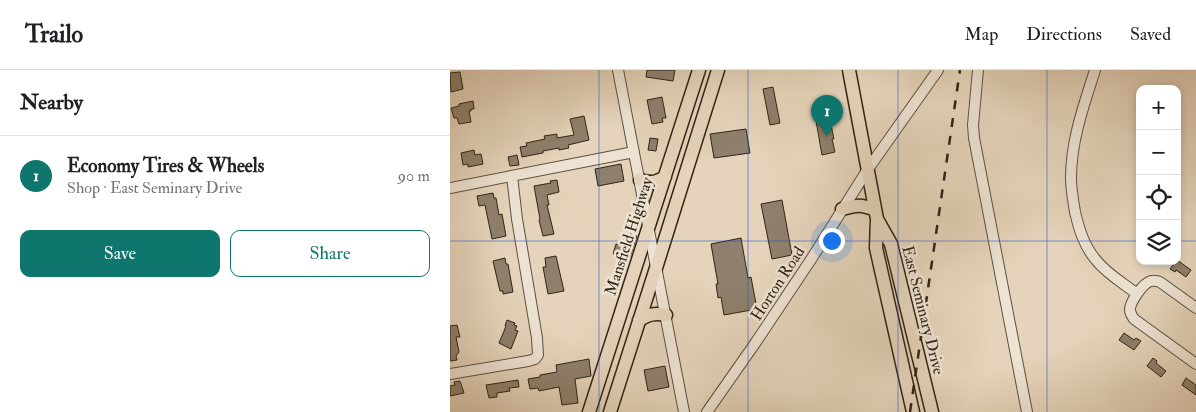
<!DOCTYPE html>
<meta charset="utf-8">
<style>
:root{--surface:#fff;--page:#f6f6f6;--text:#202124;--muted:#757577;--line:#e0e0e0;--accent:#0f766e}
body{margin:0;font-family:"IM FELL Double Pica",serif;background:var(--page);color:var(--text)}
.controls{position:absolute;right:15px;top:15px;display:grid;overflow:hidden;border-radius:10px;box-shadow:0 2px 8px #0003}
.controls button{width:45px;height:45px;display:grid;place-items:center;padding:0;border:0;border-bottom:1px solid var(--line);background:var(--surface);color:var(--text);font:25px sans-serif}
.you{position:absolute;left:381px;top:170px;width:18px;height:18px;margin:-12px;border:4px solid #fff;border-radius:50%;background:#1a73e8;box-shadow:0 0 0 8px #1a73e833}
.badge{display:grid;place-items:center;width:32px;height:32px;border-radius:50%;background:var(--accent);color:#fff;font-size:16px;font-weight:700}
.pin{position:absolute;translate:-50% -41px;filter:drop-shadow(0 1px 2px #0008)}
.pin::after{content:'';position:absolute;top:26px;width:18px;height:15px;background:inherit;clip-path:polygon(0 0,100% 0,50% 100%)}
.list{margin:0;padding:0;list-style:none}
h2{display:flex;justify-content:space-between;align-items:center;height:65px;margin:0;padding:0 20px;font-size:21px}
h2 small{font-size:16px;font-weight:400;color:var(--muted)}
.list li{display:grid;grid-template-columns:32px 1fr auto;gap:15px;align-items:center;box-sizing:border-box;height:80px;padding:0 20px;border-top:1px solid var(--line)}
.list b{display:block;font-size:19px;white-space:nowrap}
.list p{margin:0;font-size:16px;white-space:nowrap;color:var(--muted)}
.list em{font-size:16px;font-style:normal;color:var(--muted)}
.actions{display:flex;gap:10px;padding:15px 20px}
.actions a{flex:1;padding:11px 0;border:1px solid var(--accent);border-radius:10px;text-align:center;font-size:18px;color:var(--accent)}
.actions .main{background:var(--accent);color:#fff}
.icon{flex:none;width:28px;height:28px;fill:none;stroke:currentColor;stroke-width:2;stroke-linecap:round;stroke-linejoin:round}
.map{position:relative;flex:none;width:746px;height:342px;overflow:hidden}
header{display:flex;align-items:center;gap:30px;box-sizing:border-box;height:70px;padding:0 25px;background:var(--surface);border-bottom:1px solid var(--line)}
header strong{font-size:24px}
nav{display:flex;gap:28px;margin-inline-start:auto;font-size:18px}
main{display:flex}
aside{flex:1;background:var(--surface)}
.map>svg:first-child{display:block}
.building{fill:#8e806c;stroke:#302416}
.lines{fill:none;stroke-linecap:round;stroke-linejoin:round}
.minor-casing{stroke:#5d503f;stroke-width:12}
.major-casing{stroke:#302416;stroke-width:15}
.minor{stroke:#eee3d3;stroke-width:10}
.major{stroke:#e5d4bb;stroke-width:12}
.rail{stroke:#302416;stroke-width:2.5;stroke-dasharray:9 9;stroke-linecap:butt}
.grid{fill:none;stroke:#1d4ed8;stroke-width:1;stroke-opacity:0.55}
.labels{text-anchor:middle;stroke-width:5;stroke-linejoin:round;paint-order:stroke}
.street-label{font-size:16px;fill:#302416;stroke:#eee3d3}
</style>
<header>
<strong>Trailo</strong>
<nav><a>Map</a><a>Directions</a><a>Saved</a></nav>
</header>
<main>
<aside>
<h2>Nearby<small></small></h2>
<ul class="list">
<li><span class="badge">1</span><div><b>Economy Tires &amp; Wheels</b><p>Shop · East Seminary Drive</p></div><em>90 m</em></li>
</ul>
<div class="actions"><a class="main">Save</a><a>Share</a></div>
</aside>
<div class="map">
<svg width="746" height="342" viewBox="0 0 746 342">
<rect width="100%" height="100%" fill="#e5d4bb"/>
<filter id="stains"><feTurbulence type="fractalNoise" baseFrequency=".004" numOctaves="4"/><feColorMatrix values="0 0 0 0 .2 0 0 0 0 .09 0 0 0 0 .02 0 0 0 .5 -.17"/></filter>
<radialGradient id="worn" r=".72"><stop offset=".6" stop-color="#630" stop-opacity="0"/><stop offset="1" stop-color="#630" stop-opacity=".3"/></radialGradient>
<!-- building -->
<path class="building" d="M197,0H225L223,11L196,7Z
M10,2L13,19L1,22L0,3Z
M323,17L330,53L320,55L313,19Z
M212,27L216,48H212L213,52L202,54L197,30Z
M23,31L24,39H21V41H19L21,52L9,54L7,48H4L1,38L9,36V34Z
M378,42L384,69H382L385,82L372,85L365,45Z
M134,46L139,70L118,75L119,78L109,80V78L93,81V83L72,87L70,77L77,76L76,73L95,69L94,66L107,64V68L124,65L120,49Z
M296,59L300,83L264,88L260,64Z
M200,68L208,69L206,81L198,80Z
M24,80L25,85L31,84L33,94L18,97V94L13,95L11,83Z
M67,85L69,95L60,96L58,87Z
M171,94L174,111L148,116L145,99Z
M107,110L109,122L97,125L99,135H97L104,164L93,166L89,150L90,149L84,116L101,113L100,111Z
M43,123L44,128H46L49,145L52,144L56,166L42,169L35,135L29,136L27,126Z
M332,130L342,185L322,189L311,134Z
M180,164L187,166L180,187L173,184L171,189L166,187L167,185L163,184L166,174L171,176L173,170L177,172Z
M291,168L298,208L301,207L307,239L274,245L271,227L268,228L266,214H268L261,174Z
M106,186L114,221L98,224L93,197H96L95,188Z
M55,188L56,194H58L63,222L53,224V221H50L43,191Z
M727,190L741,200L736,207L726,200L725,202L720,199L726,191H727Z
M57,250L65,253L64,255L67,256L65,260L68,261L61,279L49,273L54,261L56,256H55Z
M7,255L10,267H6L9,282L6,286L7,290L0,291V256Z
M674,263L684,270L686,268L691,271L684,280L669,270Z
M703,288L707,291L706,293L716,301L711,307L697,296Z
M139,289L141,306L125,309L128,333L112,335L109,317L89,321L88,318L80,319L78,309L90,307V305L107,302L106,295Z
M215,296L219,317L198,321L194,300Z
M736,308L746,315V325L732,315Z
M68,310L69,317L59,318L60,321L47,323V327L39,328L36,315Z
M10,311L14,323L0,326V316L5,315L4,312Z"/>
<g class="lines">
<defs>
<path id="minor" d="M168,0L234,342
M528,0L523,55L524,68L577,342
M645,0C634,35 621,70 621,108C621,119 623,130 625,142C629,159 634,176 646,190C657,204 673,213 687,224
M0,118L184,82
M746,238L710,212C706,211 705,210 701,211C693,213 679,233 680,241C681,245 682,246 684,249L746,294
M0,304L78,291L85,289L88,285L87,268L67,149L62,106
M257,342L306,272L360,191L418,99L488,0"/>
<path id="major" d="M399,0L427,149L426,178L463,342
M190,110C202,113 204,113 215,107
M392,139C407,135 411,134 425,140
M427,149L441,174L482,342
M189,250C200,244 204,243 216,245
M139,342L249,0
M160,342L206,198L268,0"/>
</defs>
<!-- minor casing -->
<use href="#minor" class="minor-casing"/>
<!-- major casing -->
<use href="#major" class="major-casing"/>
<!-- minor -->
<use href="#minor" class="minor"/>
<!-- major -->
<use href="#major" class="major"/>
<!-- rail -->
<path class="rail" d="M460,342L510,0"/>
</g>
<!-- grid -->
<path class="grid" d="M149,0V342M298,0V342M448,0V342M597,0V342M0,171H690M727,171H746"/>
<g class="labels">
<!-- street labels -->
<g class="street-label">
<text transform="translate(178 166) rotate(-72)" y="6">Mansfield Highway</text>
<text transform="translate(327 213) rotate(-57)" y="6">Horton Road</text>
<text transform="translate(474 240) rotate(76)" y="6">East Seminary Drive</text>
</g>
</g>
<rect width="100%" height="100%" filter="url(#stains)"/>
<rect width="100%" height="100%" fill="url(#worn)"/>
</svg>
<div class="controls">
<button>+</button>
<button>−</button>
<button><svg class="icon" aria-label="locate" viewBox="0 0 24 24"><circle cx="12" cy="12" r="6"/><path d="M12 2v4M12 18v4M2 12h4M18 12h4"/></svg></button>
<button><svg class="icon" aria-label="layers" viewBox="0 0 24 24"><path d="M12 4l9 5-9 5-9-5zM3 14l9 5 9-5"/></svg></button>
</div>
<div class="you"></div>
<div class="pin badge" style="left:377px;top:66px">1</div>
</div>
</main>
